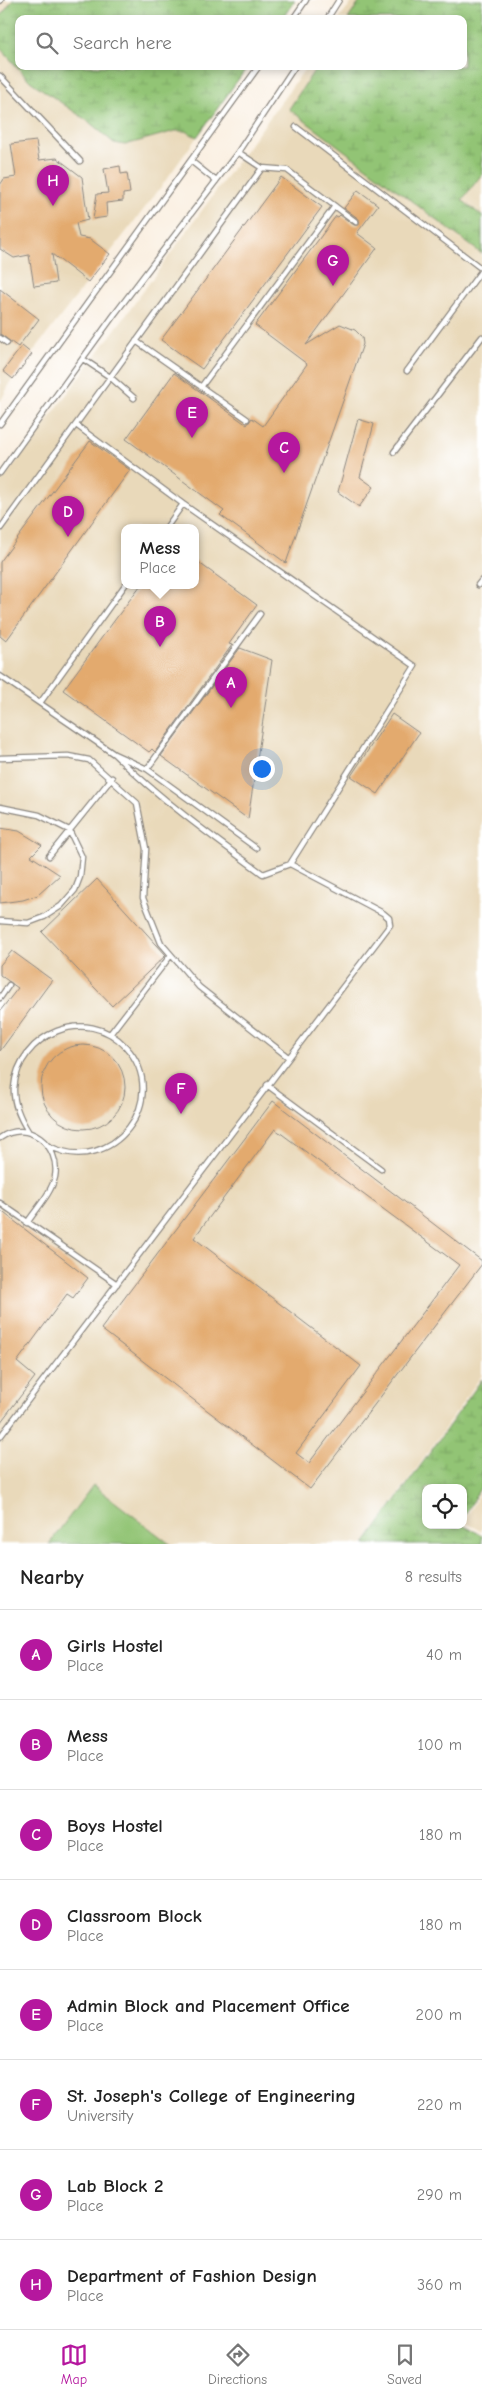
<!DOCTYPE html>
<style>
:root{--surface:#fff;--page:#f6f6f6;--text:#222;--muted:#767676;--line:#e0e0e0;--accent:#b5179e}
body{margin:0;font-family:"Comic Neue",sans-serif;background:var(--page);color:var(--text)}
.controls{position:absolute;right:15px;bottom:15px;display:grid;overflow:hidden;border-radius:10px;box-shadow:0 2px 8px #0003}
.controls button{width:45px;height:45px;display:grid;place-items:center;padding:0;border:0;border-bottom:1px solid var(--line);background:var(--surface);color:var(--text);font:25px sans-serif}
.you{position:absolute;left:261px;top:768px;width:18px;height:18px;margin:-12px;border:4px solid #fff;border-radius:50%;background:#1a73e8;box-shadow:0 0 0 8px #1a73e833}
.badge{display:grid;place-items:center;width:32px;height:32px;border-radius:50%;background:var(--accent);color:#fff;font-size:16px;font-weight:700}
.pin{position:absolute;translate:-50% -41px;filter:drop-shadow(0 1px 2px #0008)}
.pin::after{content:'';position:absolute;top:26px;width:18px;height:15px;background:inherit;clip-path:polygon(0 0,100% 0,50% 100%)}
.popup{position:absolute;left:121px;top:524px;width:78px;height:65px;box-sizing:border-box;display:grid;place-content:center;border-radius:10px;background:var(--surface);filter:drop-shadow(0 1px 4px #0005);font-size:16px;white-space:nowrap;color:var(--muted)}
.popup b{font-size:19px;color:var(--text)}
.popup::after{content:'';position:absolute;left:50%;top:100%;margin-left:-10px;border:10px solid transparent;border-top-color:var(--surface)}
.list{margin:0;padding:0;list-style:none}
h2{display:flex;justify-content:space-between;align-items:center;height:65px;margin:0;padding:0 20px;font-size:21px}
h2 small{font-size:16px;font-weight:400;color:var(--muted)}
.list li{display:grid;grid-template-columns:32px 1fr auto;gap:15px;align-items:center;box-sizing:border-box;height:90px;padding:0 20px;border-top:1px solid var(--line)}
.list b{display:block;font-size:19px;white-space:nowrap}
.list p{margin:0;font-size:16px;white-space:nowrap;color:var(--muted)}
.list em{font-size:16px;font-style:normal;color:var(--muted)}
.icon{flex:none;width:28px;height:28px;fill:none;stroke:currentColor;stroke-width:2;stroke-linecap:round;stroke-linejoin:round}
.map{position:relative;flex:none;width:482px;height:1544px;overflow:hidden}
.search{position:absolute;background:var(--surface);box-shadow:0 2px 8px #0003;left:15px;right:15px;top:15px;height:55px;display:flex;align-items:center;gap:12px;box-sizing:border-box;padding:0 18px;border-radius:10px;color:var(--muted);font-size:19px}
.sheet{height:785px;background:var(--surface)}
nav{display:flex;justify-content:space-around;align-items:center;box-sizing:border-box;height:70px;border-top:1px solid var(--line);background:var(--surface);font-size:14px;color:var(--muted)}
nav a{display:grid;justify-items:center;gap:2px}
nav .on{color:var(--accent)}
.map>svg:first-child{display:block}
.built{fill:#e9d9ba;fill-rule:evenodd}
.wetland{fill:url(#wetland-marsh);stroke:#577048}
.pitch{fill:#92c475;stroke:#577048}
.building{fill:#e3aa6e;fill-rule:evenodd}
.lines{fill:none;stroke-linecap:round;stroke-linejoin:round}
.lane-casing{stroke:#8b867f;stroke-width:7}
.lane{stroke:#fff;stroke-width:4.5}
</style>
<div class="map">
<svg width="482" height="1544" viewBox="0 0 482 1544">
<defs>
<pattern id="wetland-marsh" width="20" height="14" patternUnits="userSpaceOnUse" patternTransform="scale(1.25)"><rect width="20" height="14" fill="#92c475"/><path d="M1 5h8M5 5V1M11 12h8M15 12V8" fill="none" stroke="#7da865"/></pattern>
</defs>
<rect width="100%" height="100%" fill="#fff"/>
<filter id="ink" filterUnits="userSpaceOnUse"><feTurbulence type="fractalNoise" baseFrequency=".02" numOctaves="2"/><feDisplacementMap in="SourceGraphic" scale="10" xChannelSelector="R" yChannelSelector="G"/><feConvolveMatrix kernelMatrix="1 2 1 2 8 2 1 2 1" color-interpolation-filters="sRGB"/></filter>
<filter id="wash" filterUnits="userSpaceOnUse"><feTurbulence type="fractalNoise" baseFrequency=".0096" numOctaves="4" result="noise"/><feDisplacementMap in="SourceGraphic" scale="20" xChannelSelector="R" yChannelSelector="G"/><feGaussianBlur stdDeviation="1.12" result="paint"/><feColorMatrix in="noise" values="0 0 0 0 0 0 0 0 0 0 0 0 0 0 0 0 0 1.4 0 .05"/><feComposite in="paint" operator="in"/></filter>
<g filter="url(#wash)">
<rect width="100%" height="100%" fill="#faf0e2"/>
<!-- built -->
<path class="built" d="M0,0H295L282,19H19V66H248L158,191L13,378L0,402Z
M354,0H482V1375L364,1544H0V484L131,308L307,66H463V19H339ZM125,528H195V586H125Z
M482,1489V1531L464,1522Z"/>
<!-- wetland -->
<path class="wetland" d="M13,0H295L282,19H19V66H248L197,137L185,131H175L125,145L114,143L89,122L30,81L0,48V17Z
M361,0H482V174L462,200L482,216V254L289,109L317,66H463V19H348Z
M482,1379V1485L463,1519V1488H426V1525H462L482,1535V1544H365Z"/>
<!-- pitch -->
<path class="pitch" d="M93,1485L170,1544H49Z"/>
<g id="blocks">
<!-- building -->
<path class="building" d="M36,141L39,160L57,158L82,177L88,220L76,223L79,237L90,239L110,254L88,282L52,254L56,283L34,286L29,255L14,258L0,249V185L4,179L16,177L11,144Z
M120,166L121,174L127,173L130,193L123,194V201L106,203L107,217L93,219L97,194L108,193L104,169Z
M281,177L322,207L202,369L161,340Z
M358,190L378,205L357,233L377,248L306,345L340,324L355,330L362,337L363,344L286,563L220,515L224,511L126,439L174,373L247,425L252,418L263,426L307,364L255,325L336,216L338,217L340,215L354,225H359V219L344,208Z
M0,289L39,319L18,347L0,334Z
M22,346L32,354L13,379L3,371Z
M358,419L374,424L360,477L374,487L359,507L338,492Z
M90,441L130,470L6,641L0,636V562Z
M195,560L257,605L229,644L232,645L155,752L152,749L149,752L63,690L140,586H195Z
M240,648L272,660L248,819L161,756Z
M392,714L419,733L378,794L351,776Z
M0,828L19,831L42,845L31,856L60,875L38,895L23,900L0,903Z
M97,879L166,955L112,1006L42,932Z
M12,951L52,980L0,1051V1011L18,988L0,975V965Z
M41 1087a42 42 0 1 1 84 0a42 42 0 1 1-84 0Z
M273,1101L482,1261V1264L310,1489L101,1329ZM275,1129L459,1265L309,1463L296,1453L361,1366L194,1238Z
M0,1210L88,1278L73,1298L67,1294L17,1362L35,1377L0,1423Z"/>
</g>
</g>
<g filter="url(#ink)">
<use href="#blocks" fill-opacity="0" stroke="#8b867f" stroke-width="1"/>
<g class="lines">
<defs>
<path id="lane" d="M0,1L1,0
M293,19L306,0
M327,19L339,0
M0,76L80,161
M296,127L482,269
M238,152L262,168L287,170L356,222
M191,161L216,181
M0,338L7,343
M136,341L247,419
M83,359L110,377L134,398
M407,371L482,270
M201,387L335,206
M0,424L259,66
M76,425L183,504L415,666L290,864L263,874C211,836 160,799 114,754
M394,452L482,337
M0,473L114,315L238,152L295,66
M166,528L183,504
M0,529L262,168
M478,585L482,580
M0,676L114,754L147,769L256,848
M40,703L125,585
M0,758L68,756L89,760L137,803L146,849L143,898L161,943L199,987L288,1057
M147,769L260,614
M0,807L39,815L69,830L82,857L80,877L75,890L61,906L44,917L28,923L0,921
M49,856L112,778
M0,998L9,985
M110,1034L171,955
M267,1085L381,1169
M28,1131C20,1118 13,1104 14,1088C18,1034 87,1004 126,1047C173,1099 112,1178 49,1146
M0,1138C27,1118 61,1145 55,1177C51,1194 36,1209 27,1223
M0,1203L117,1284
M0,1437L390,925L389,918L383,913L290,864"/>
</defs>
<!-- lane casing -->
<use href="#lane" class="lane-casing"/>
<!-- lane -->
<use href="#lane" class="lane"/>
</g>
</g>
</svg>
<div class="controls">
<button><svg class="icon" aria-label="locate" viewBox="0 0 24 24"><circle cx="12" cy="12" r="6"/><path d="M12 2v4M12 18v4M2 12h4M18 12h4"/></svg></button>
</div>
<div class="you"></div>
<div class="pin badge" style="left:231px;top:708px">A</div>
<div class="pin badge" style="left:160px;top:647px">B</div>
<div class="popup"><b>Mess</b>Place</div>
<div class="pin badge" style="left:284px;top:473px">C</div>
<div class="pin badge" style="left:68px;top:537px">D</div>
<div class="pin badge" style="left:192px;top:438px">E</div>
<div class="pin badge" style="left:181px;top:1114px">F</div>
<div class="pin badge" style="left:333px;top:286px">G</div>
<div class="pin badge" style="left:53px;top:206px">H</div>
<div class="search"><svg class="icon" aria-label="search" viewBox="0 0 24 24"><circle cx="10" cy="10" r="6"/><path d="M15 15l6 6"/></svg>Search here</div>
</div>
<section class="sheet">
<h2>Nearby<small>8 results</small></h2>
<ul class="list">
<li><span class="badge">A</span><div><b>Girls Hostel</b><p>Place</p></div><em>40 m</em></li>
<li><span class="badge">B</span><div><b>Mess</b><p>Place</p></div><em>100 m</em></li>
<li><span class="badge">C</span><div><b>Boys Hostel</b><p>Place</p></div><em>180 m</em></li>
<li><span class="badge">D</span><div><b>Classroom Block</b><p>Place</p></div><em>180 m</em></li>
<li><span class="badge">E</span><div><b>Admin Block and Placement Office</b><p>Place</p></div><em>200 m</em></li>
<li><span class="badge">F</span><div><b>St. Joseph's College of Engineering</b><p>University</p></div><em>220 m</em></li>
<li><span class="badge">G</span><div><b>Lab Block 2</b><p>Place</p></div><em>290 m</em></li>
<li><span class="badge">H</span><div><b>Department of Fashion Design</b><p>Place</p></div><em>360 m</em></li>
</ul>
</section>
<nav>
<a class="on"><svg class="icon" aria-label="map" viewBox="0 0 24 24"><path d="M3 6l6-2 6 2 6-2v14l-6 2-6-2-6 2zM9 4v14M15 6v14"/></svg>Map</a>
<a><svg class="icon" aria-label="directions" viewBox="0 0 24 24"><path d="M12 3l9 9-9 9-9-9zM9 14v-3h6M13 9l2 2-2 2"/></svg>Directions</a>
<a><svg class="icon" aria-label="saved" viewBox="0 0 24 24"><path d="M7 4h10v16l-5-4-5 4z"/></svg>Saved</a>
</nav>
